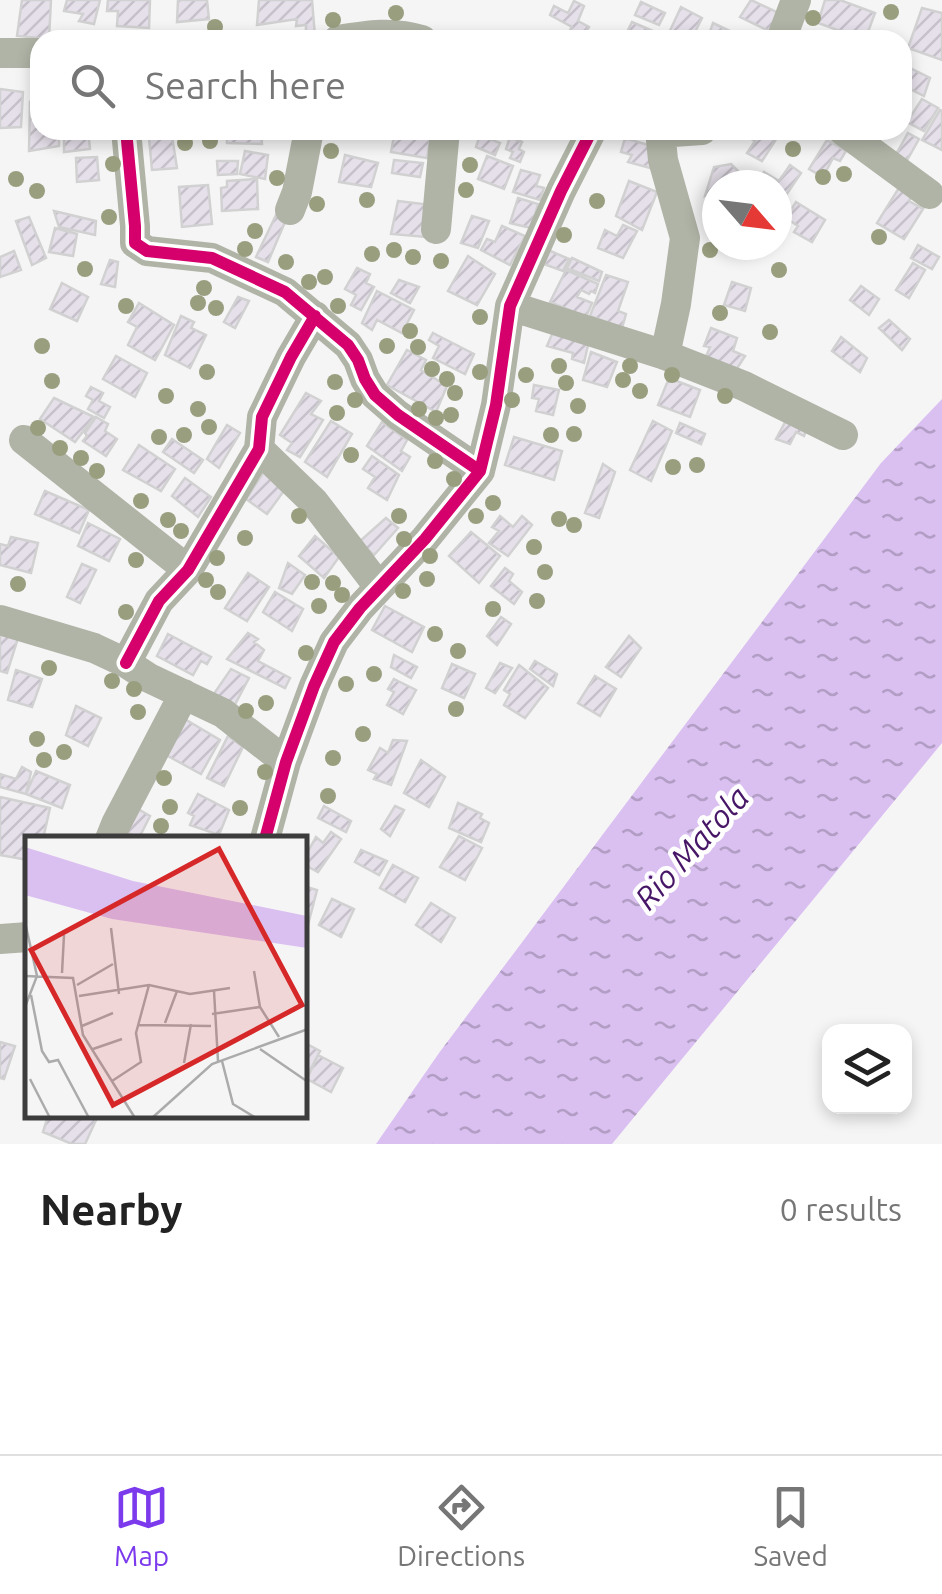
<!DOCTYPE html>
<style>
:root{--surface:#fff;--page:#f2f2f2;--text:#222;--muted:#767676;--line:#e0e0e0;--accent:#7c3aed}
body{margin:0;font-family:Ubuntu,sans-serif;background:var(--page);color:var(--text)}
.controls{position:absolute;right:30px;bottom:30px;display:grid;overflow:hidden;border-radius:20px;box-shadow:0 5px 15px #0003}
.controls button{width:90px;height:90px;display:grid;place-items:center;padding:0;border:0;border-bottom:2px solid var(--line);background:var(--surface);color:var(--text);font:50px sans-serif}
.compass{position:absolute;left:702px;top:170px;width:90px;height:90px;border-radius:50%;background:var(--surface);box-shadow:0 5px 15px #0003;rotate:118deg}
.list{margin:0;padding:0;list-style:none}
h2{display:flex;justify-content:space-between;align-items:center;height:130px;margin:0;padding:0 40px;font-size:42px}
h2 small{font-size:32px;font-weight:400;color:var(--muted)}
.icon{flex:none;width:55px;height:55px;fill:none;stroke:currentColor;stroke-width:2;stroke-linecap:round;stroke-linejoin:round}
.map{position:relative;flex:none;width:942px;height:1144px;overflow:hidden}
.search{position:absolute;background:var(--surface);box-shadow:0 5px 15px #0003;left:30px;right:30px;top:30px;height:110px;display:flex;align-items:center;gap:25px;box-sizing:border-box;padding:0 35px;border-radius:30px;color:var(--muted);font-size:38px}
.sheet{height:310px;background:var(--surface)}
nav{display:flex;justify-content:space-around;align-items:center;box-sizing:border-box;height:140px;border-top:2px solid var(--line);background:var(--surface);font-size:28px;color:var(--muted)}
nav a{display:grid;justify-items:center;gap:5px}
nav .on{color:var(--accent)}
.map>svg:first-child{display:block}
.water{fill:url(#water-ripples)}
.building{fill:url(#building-hatch);stroke:#d2d1d2;stroke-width:2.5}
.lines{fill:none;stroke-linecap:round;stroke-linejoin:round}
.minor{stroke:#b0b4a6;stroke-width:30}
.cycleway-casing{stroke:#fff;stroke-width:19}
.cycleway{stroke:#d6006c;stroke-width:12}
.tree{fill:#999e7f}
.labels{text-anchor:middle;stroke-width:9;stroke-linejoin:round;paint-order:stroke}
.water-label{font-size:32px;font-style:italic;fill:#471666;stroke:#fff}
.inset-road{fill:none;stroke:#acabac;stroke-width:2.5}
.view{fill:#d62828;fill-opacity:0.15;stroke:#d62828;stroke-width:5}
.inset-edge{fill:none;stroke:#3c3c3d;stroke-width:5}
</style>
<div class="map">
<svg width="942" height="1144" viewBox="0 0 942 1144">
<defs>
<pattern id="water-ripples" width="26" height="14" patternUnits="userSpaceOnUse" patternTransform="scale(2.5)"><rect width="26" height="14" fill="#dac0f0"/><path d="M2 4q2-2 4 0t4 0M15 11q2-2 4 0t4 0" fill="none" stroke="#b29dc4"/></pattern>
<pattern id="building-hatch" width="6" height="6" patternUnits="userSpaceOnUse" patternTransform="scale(2.5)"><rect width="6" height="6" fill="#e6e0ea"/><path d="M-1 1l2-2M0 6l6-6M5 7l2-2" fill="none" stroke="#c6c1ca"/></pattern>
</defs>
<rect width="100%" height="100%" fill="#f6f5f6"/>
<!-- water -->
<path class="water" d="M942,399V743L612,1144H376L439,1053L881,463Z"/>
<!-- building -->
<path class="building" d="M22,0H51L49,39L17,36Z
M67,0H100L94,24L79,21L83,14L64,11Z
M108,0H150L149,28L117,26L118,11H107Z
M178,0H207L209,19L177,22Z
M259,0H312L315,36L306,35V25L296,26L297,19L257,25Z
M751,0L781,14L771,32L740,17Z
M825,0H840L875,13L865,40L818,23Z
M574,1L584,6L578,21L589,27L582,40H564L572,27L550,15L554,6L568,13Z
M641,2L665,13L659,25L635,15Z
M681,7L702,18L691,40H681L668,35Z
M922,8L942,13V60L908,48Z
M632,22L660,34L656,40H623Z
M713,23L734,33L732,40H707Z
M904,65L930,78L924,96L902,85V68Z
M0,89L23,92L21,127L0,128Z
M922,99L938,108L924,131L907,122Z
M30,102L40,103V130H59V146L29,151Z
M940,110L942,111V150L922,140Z
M88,130L90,149L64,152V131Z
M227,130H261L262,144L227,143Z
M410,130L431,132L427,158L391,152L395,131L409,134Z
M742,130H782L762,161L747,153L755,141L740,133Z
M908,133L919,139L906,162L895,156Z
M480,135L500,143L495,155L476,147Z
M172,136L177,168L152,170L149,138Z
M510,137L522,142L519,149L524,152L520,162L510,158L513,152L506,149Z
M625,138L655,147L650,168L628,162L632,155L621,152Z
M827,140L846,151L840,161L833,158L823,177L809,169Z
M245,151L268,155L265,179L240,174Z
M345,155L378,163L371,187L339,182Z
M487,156L513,166L504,189L478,179Z
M97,157L99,180L77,182L76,158Z
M394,160L423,163L420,177L392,173Z
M217,161H238L237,174L218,175Z
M731,164L752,185H717V193L705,196L714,167Z
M790,165L801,173L782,201L777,197V185L758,184L764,172L779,181Z
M521,170L540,175L536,186L544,188L540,200L513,192Z
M257,179L258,209L222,211L221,188L227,187V181Z
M629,181L657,192L642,230L616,216Z
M902,183L915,191L909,201L923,209L904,239L877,223Z
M208,185L212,224L182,227L179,187Z
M518,198L538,204L531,228L510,223Z
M398,201L431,205L426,237L391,234Z
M796,202L825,220L812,242L794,232L798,226L786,218Z
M54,211L96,221L95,235L59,227Z
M277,213L288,215L268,262L256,257Z
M472,216L489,221L478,248L461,243Z
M29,217L46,258L32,265L16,221Z
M623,225L637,231L623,258L598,248L605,230L617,236Z
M502,226L525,236L510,265L481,250L487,239L495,242Z
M55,228L77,234L73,256L49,252Z
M918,245L939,257L932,269L911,258Z
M548,250L569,259L563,271L541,263Z
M14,251L21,270L0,277V257Z
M468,256L495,274L477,305L448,291Z
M572,258L602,272L599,281L567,268Z
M110,260L118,262L115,287L101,284Z
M913,263L925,270L909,298L896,290Z
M357,268L370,274L366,283L374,287L361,310L351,305L356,295L345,289Z
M566,270L598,284L595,293L591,291L589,294L581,290L577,297L592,303L586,317L550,302Z
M606,275L628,282L618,311L626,314L622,328L590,316Z
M399,280L419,287L410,303L391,293Z
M732,282L751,288L745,311L724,305Z
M62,283L88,297L77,321L50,309Z
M861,286L879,299L869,315L850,300Z
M377,291L414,310L402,333L377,320L372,330L362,323Z
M238,297L249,301L235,328L224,322Z
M139,303L174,325L155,360L128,345L137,327L128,322Z
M181,316L194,322L191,328L206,335L190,368L165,355Z
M889,320L910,339L902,350L879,328Z
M556,325L590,336L584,363L572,359L573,353L547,346Z
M711,328L737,338L733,351L745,356L736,370L705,359L710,347L704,346Z
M433,333L474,354L465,374L433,358L439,346L429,340Z
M841,337L867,358L860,372L832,351Z
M407,350L426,360L421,370L447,386L436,412L387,385Z
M591,352L617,362L607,387L583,380Z
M116,356L147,373L135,397L103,379Z
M669,378L700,390L690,417L658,405Z
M534,385L559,390L553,415L536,411L539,399L532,398Z
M91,387L103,393L99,401L110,407L104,418L88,409L93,400L86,396Z
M306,393L321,401L311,414L323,420L300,457L287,450L292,443L280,435Z
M54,398L94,417L75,442L40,419Z
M789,415L808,425L804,436L796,432L790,444L776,439Z
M96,417L108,424L105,431L117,439L106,456L83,441L87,436L85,433Z
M331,421L352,434L327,477L305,462Z
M653,421L672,431L651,481L630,470Z
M382,422L407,440L401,451L410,457L402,471L367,446Z
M680,423L705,434L701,444L676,433Z
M227,425L240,433L219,468L207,459Z
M514,437L562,451L554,480L505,465Z
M172,439L203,460L194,473L163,452Z
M139,445L175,469L161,491L123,470Z
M372,456L399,475L387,500L368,488L375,477L363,469Z
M603,464L615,472L599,518L585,513Z
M265,470L286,488L267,514L246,499Z
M185,478L211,497L198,517L172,496Z
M45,491L89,510L79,533L35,514Z
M500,516L513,527L522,516L532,525L508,556L489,543L499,531L492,527Z
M386,518L398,528L374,555L359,542Z
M88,523L120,539L109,561L78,546Z
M471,532L500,556L479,583L449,556Z
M315,536L339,557L324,578L299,556Z
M11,537L38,543L31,573L0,565V544L8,546Z
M288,563L305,575L292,594L279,588Z
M82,564L96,570L80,603L67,597Z
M505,568L513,574L509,581L522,592L514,604L491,586Z
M248,573L269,587L247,621L225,608Z
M275,592L303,609L292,631L263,612Z
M385,606L424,627L412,652L372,630Z
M501,617L511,624L497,645L487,636Z
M0,632L19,635L7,673L0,671Z
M248,633L258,639L254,642L264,650L258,661L290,678L285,688L227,659Z
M168,634L211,657L207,664L201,661L193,675L157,656Z
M629,636L641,648L621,677L606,667Z
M394,655L417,667L411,678L391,667Z
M535,661L557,674L553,686L530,669Z
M500,663L512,668L495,693L486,688Z
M452,664L475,674L464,698L442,688Z
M519,665L548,688L525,718L504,705L510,694L504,690Z
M231,669L249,678L232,710L211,698Z
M16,670L42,679L32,707L8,700Z
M595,676L616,689L600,716L578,703Z
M394,679L416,690L403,714L387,705L394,692L388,689Z
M76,706L101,718L88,746L66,735Z
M183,718L220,740L201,774L166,755Z
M228,736L243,747L224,786L207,778Z
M393,740L407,741L391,785L374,779L377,774L368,770L380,748L388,753Z
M421,760L445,777L429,807L404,793Z
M22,767L31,772L26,794L0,787V774L16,779Z
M36,771L70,785L62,808L26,794Z
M198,794L229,810L219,835L190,825L194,816L188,813Z
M0,797L50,808L43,839H28V860L0,855Z
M458,803L482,814L480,818L489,823L481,842L449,828Z
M324,806L351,821L346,832L318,818Z
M395,806L404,810L390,836L381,829Z
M138,809L150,816L139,838L126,832Z
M331,832L341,839L318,872L305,865V857L316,837L323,843Z
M459,836L482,848L465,880L440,867Z
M361,850L387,861L379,875L355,862Z
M393,865L418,878L405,902L380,888Z
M307,887L317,890L308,925L305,924Z
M332,899L354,909L341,937L319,925Z
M431,903L455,918L441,942L416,925Z
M0,1042L15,1046L4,1079L0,1078Z
M307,1044L320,1051L305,1080V1048Z
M318,1055L343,1068L331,1092L307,1079Z
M48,1116H88L96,1120L85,1144H72L43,1132Z"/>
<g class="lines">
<!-- minor -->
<path class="minor" d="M338,40C368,35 393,31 422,40
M781,40L796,0
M0,53H40
M126,130L135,226V243L147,251L212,258L285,292L348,345L358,360L365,379L375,395L398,415L480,471
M660,130L663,160L685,238L676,304L665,355
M664,130L673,132L702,130
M842,130L929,194
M290,210L297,192L309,130
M436,229L445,130
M510,306L665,355L744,386L843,435
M24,440L188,570
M259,449L314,502L379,587
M0,620L94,648L126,663L149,678L223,713L286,762
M126,663L159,601L188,570L259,449L262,417L291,357L315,316
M110,839L116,824L184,694
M265,839L286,762L314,686L334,642L360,608L425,539L480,471L496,405L510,306L561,191L592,130
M0,939L28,937"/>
<defs>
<path id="cycleway" d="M126,130L135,226V243L147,251L212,258L285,292L348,345L358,360L365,379L375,395L398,415L480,471
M126,663L159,601L188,570L259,449L262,417L291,357L315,316
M265,839L286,762L314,686L334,642L360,608L425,539L480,471L496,405L510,306L561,191L592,130"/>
</defs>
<!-- cycleway casing -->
<use href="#cycleway" class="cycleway-casing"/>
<!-- cycleway -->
<use href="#cycleway" class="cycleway"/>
</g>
<!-- trees -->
<g class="tree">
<circle cx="891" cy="12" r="8"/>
<circle cx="396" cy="13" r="8"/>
<circle cx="813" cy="18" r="8"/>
<circle cx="333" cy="20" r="8"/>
<circle cx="215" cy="27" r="8"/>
<circle cx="210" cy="141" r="8"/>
<circle cx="185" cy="143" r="8"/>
<circle cx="793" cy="149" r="8"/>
<circle cx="331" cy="151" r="8"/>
<circle cx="113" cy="164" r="8"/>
<circle cx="470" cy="165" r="8"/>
<circle cx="844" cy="174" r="8"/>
<circle cx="823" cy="177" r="8"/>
<circle cx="277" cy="178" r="8"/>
<circle cx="16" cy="179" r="8"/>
<circle cx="466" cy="190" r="8"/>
<circle cx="37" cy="191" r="8"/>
<circle cx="367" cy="200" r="8"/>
<circle cx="597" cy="201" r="8"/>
<circle cx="317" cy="204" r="8"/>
<circle cx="109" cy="217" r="8"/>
<circle cx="255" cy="231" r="8"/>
<circle cx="564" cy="235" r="8"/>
<circle cx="879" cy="237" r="8"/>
<circle cx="245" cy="249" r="8"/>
<circle cx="394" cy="250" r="8"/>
<circle cx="710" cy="250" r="8"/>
<circle cx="372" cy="254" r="8"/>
<circle cx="413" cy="257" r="8"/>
<circle cx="441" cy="261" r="8"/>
<circle cx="286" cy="262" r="8"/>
<circle cx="85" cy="269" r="8"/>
<circle cx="779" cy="270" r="8"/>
<circle cx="325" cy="277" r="8"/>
<circle cx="309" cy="282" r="8"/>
<circle cx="204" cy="288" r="8"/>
<circle cx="198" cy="303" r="8"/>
<circle cx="126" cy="306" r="8"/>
<circle cx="338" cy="306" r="8"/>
<circle cx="216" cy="308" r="8"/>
<circle cx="720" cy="313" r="8"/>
<circle cx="480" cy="317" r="8"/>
<circle cx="410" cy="331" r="8"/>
<circle cx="770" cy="332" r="8"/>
<circle cx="42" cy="346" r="8"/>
<circle cx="387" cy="346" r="8"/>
<circle cx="418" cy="347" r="8"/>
<circle cx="559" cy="366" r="8"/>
<circle cx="630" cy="366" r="8"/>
<circle cx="432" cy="369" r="8"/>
<circle cx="207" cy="372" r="8"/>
<circle cx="480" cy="372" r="8"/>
<circle cx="526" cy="375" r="8"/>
<circle cx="672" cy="375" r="8"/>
<circle cx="447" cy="379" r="8"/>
<circle cx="623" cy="380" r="8"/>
<circle cx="52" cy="381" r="8"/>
<circle cx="335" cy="382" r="8"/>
<circle cx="566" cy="383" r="8"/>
<circle cx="640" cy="391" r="8"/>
<circle cx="455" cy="393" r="8"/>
<circle cx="166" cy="396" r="8"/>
<circle cx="725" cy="396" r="8"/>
<circle cx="355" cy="400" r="8"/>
<circle cx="512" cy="400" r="8"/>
<circle cx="578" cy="406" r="8"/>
<circle cx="198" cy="409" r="8"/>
<circle cx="419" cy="409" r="8"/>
<circle cx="337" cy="413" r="8"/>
<circle cx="451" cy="415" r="8"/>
<circle cx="436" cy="418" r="8"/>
<circle cx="209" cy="427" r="8"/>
<circle cx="38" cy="428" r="8"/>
<circle cx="574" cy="434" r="8"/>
<circle cx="184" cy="435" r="8"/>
<circle cx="551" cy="435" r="8"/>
<circle cx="159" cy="437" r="8"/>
<circle cx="60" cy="448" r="8"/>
<circle cx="351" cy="455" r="8"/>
<circle cx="81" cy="458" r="8"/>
<circle cx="435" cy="461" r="8"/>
<circle cx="697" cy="465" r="8"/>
<circle cx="673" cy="467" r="8"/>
<circle cx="97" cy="471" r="8"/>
<circle cx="454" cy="479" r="8"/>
<circle cx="141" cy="501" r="8"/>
<circle cx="493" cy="503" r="8"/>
<circle cx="299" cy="516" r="8"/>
<circle cx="399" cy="516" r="8"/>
<circle cx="476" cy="516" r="8"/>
<circle cx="559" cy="519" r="8"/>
<circle cx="168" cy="520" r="8"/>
<circle cx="574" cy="525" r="8"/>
<circle cx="181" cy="531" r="8"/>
<circle cx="245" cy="538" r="8"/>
<circle cx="404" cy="539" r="8"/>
<circle cx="534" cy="547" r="8"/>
<circle cx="430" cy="556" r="8"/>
<circle cx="217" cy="558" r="8"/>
<circle cx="136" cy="560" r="8"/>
<circle cx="545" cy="572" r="8"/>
<circle cx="427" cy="579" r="8"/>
<circle cx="206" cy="580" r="8"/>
<circle cx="312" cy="582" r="8"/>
<circle cx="333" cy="583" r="8"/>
<circle cx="18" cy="584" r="8"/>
<circle cx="403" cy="591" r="8"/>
<circle cx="218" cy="592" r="8"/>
<circle cx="342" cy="595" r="8"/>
<circle cx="537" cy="601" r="8"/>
<circle cx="319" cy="606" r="8"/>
<circle cx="493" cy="609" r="8"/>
<circle cx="126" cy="612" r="8"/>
<circle cx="435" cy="634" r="8"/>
<circle cx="458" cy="651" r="8"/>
<circle cx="306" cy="653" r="8"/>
<circle cx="49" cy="668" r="8"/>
<circle cx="374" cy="674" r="8"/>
<circle cx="112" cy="681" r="8"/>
<circle cx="346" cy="684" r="8"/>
<circle cx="134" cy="689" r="8"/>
<circle cx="266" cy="703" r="8"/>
<circle cx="456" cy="709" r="8"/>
<circle cx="246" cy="711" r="8"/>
<circle cx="138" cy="712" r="8"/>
<circle cx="363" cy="734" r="8"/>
<circle cx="37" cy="739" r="8"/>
<circle cx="64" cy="752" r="8"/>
<circle cx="333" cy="758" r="8"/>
<circle cx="44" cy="760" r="8"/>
<circle cx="265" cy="772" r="8"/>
<circle cx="164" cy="778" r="8"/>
<circle cx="328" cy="796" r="8"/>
<circle cx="170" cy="807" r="8"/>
<circle cx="240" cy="808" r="8"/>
<circle cx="161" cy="826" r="8"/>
</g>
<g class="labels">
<!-- water labels -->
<g class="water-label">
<text transform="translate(692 848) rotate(-48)" y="11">Rio Matola</text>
</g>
</g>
<!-- overview -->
<g transform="translate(25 836)">
<rect width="282" height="282" fill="#f6f5f6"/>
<path d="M0,11L108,45L282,80V112L87,83L0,59Z" fill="#dac0f0"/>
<path class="inset-road" d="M0,86L12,140L0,171M86,92L94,158M229,135L235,171L254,201M37,137L39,99M0,140L48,142L58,199L110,282M52,149L88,128M189,155L193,225M6,159L17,215L24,226L33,224L64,282M54,160L124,149L165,158L205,152M187,178L235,171M140,187L152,155M113,189L186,190M57,190L88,177M68,213L97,203M235,213L283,246M197,225L208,268L231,282M159,227L166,188M5,243L25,282M87,245L116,226L111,197L124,149M127,282L187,228L283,193"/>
<path class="view" d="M194,13L277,169L88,269L6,114Z"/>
<rect width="282" height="282" class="inset-edge"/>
</g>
</svg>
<div class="controls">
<button><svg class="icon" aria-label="layers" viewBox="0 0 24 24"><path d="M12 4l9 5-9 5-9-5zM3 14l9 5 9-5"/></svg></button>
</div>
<svg class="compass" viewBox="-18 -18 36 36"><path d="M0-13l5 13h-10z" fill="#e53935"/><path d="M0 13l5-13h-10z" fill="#767676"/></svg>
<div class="search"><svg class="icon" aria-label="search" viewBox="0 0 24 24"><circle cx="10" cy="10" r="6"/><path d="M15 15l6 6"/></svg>Search here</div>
</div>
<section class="sheet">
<h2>Nearby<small>0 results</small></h2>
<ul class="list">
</ul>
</section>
<nav>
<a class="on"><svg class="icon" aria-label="map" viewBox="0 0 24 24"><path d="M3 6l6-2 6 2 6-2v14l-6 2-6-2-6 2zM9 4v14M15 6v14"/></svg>Map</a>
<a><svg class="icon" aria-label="directions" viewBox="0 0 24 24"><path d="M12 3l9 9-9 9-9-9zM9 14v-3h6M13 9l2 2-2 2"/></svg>Directions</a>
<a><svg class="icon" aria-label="saved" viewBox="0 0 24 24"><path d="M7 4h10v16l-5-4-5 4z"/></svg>Saved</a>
</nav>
